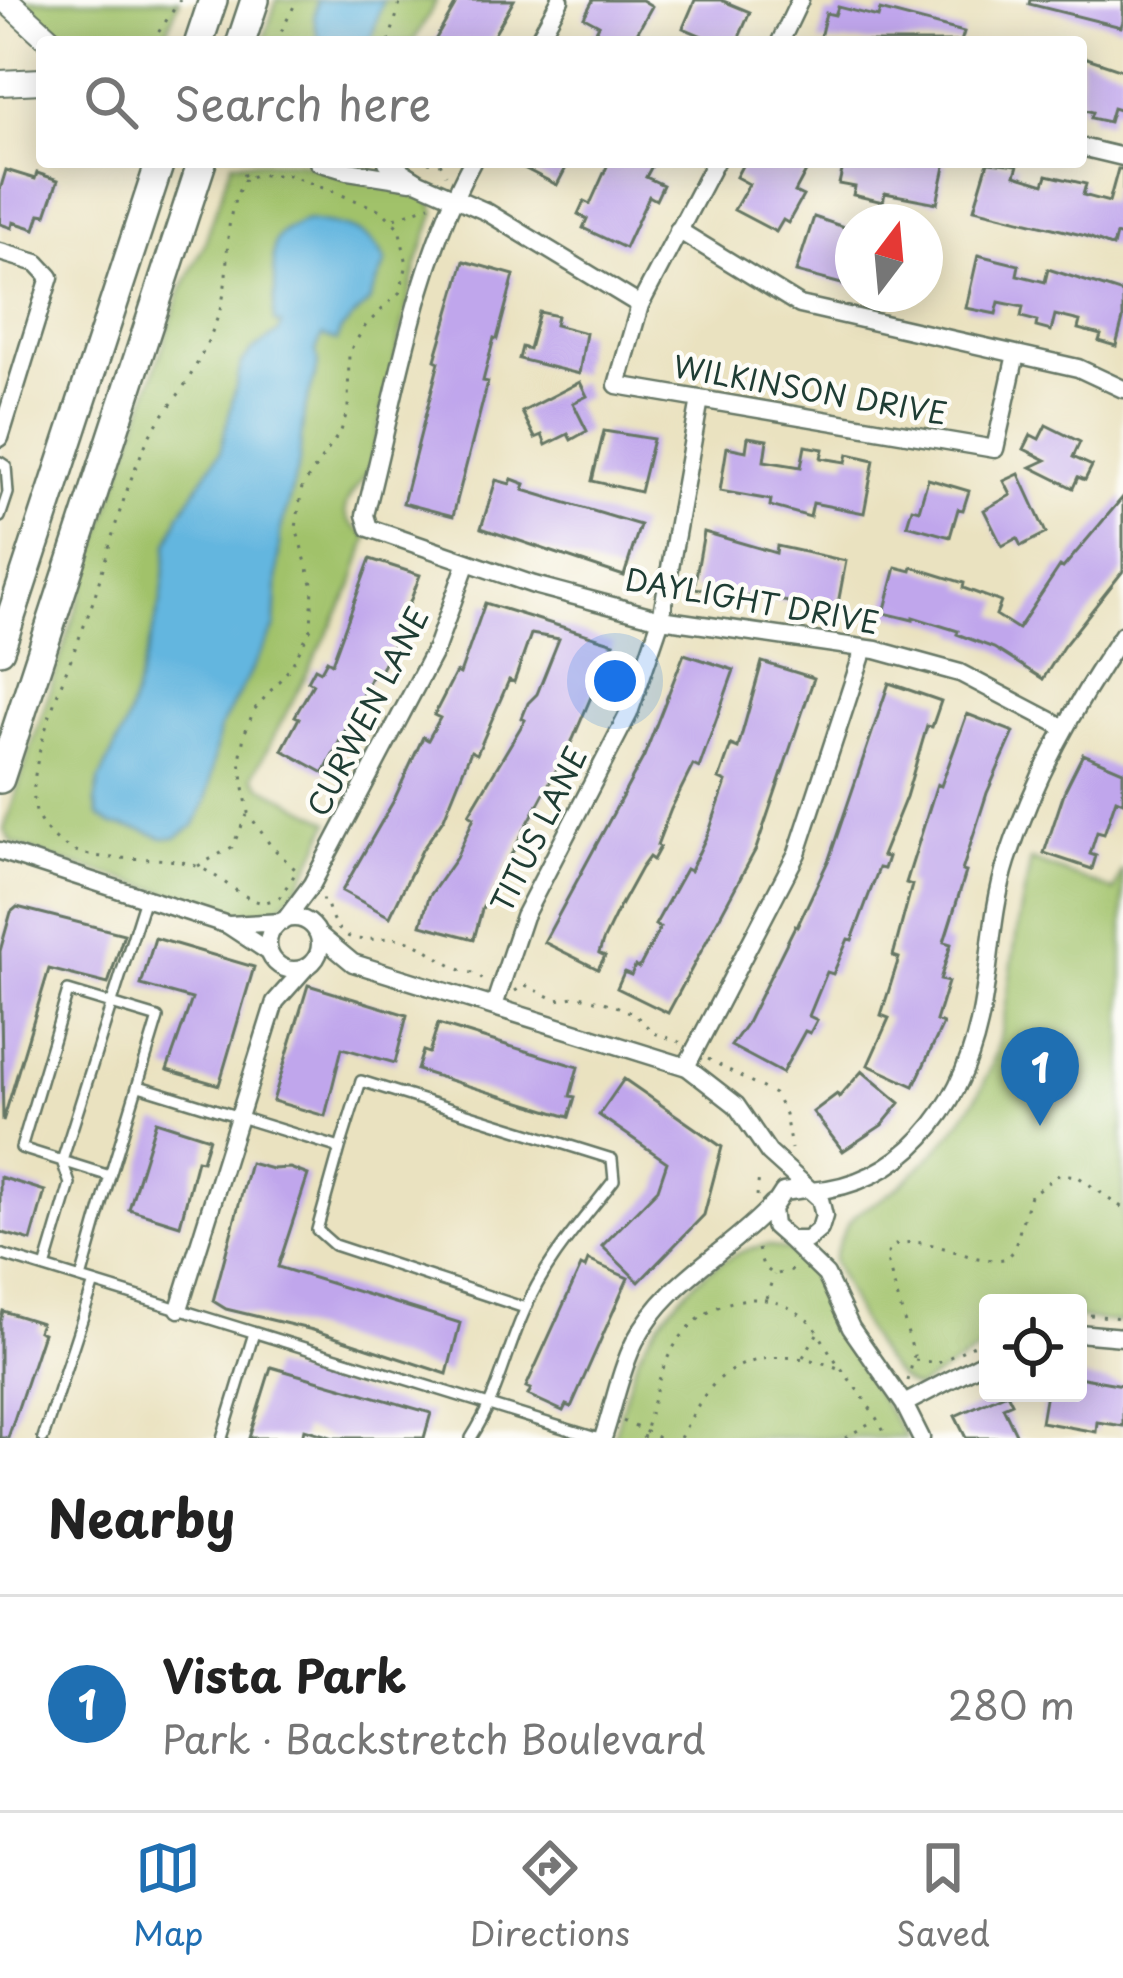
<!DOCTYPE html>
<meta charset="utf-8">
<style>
:root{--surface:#fff;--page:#f2f2f2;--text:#222;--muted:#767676;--line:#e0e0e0;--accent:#1f6fb2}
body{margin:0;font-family:"Playpen Sans",sans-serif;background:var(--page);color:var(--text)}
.controls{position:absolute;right:36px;bottom:36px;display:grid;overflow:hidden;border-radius:12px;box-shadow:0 6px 30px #0003}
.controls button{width:108px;height:108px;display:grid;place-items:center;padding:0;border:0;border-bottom:3px solid var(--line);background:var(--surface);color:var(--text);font:60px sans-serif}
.compass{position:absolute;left:835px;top:204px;width:108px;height:108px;border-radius:50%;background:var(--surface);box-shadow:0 6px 30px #0003;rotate:16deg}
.you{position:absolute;left:615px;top:681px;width:42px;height:42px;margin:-30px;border:9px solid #fff;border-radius:50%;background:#1a73e8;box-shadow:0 0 0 18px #1a73e833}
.badge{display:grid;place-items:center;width:78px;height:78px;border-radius:50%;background:var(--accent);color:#fff;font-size:39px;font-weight:700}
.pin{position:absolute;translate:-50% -99px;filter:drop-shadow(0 3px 6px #0008)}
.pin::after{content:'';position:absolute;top:63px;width:42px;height:36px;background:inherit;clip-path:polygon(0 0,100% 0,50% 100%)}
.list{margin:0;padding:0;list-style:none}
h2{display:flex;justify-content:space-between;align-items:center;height:156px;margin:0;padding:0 48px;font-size:51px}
h2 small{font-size:39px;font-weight:400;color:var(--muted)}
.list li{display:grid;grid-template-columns:78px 1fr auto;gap:36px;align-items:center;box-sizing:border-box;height:216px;padding:0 48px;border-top:3px solid var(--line)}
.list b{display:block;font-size:45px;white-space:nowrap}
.list p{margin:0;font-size:39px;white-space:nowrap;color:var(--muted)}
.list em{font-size:39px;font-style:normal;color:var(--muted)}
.icon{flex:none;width:66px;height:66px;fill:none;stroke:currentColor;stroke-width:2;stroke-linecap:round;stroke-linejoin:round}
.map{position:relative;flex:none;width:1123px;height:1438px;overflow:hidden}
.search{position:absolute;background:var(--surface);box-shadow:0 6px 30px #0003;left:36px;right:36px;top:36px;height:132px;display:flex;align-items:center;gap:30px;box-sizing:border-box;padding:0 42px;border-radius:12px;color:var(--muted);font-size:45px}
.sheet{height:372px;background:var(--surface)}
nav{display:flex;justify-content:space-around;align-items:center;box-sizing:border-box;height:168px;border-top:3px solid var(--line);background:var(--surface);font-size:33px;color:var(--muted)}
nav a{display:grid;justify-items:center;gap:6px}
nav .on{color:var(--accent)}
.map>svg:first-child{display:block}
.green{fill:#a1c26b;stroke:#608050;stroke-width:3}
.water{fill:#64b6df;stroke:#427a8a;stroke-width:3}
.building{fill:#c0a6ec}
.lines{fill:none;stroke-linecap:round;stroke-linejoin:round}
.lane-casing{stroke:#667765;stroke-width:14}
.street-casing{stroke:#667765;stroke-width:21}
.secondary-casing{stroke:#667765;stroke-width:28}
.primary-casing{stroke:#667765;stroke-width:32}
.path{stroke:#667765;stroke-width:3;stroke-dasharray:3 9;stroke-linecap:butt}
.lane{stroke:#fff;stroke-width:9}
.street{stroke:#fff;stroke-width:16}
.secondary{stroke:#fff;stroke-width:24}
.primary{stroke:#fff;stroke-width:27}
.labels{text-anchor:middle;stroke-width:9;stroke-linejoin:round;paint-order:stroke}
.street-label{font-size:30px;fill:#1f3d34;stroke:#fdfcf7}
</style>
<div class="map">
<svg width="1123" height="1438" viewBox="0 0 1123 1438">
<rect width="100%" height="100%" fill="#fdfcf7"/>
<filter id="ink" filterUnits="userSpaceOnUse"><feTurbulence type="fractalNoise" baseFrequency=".00833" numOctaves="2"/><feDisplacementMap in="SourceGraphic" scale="24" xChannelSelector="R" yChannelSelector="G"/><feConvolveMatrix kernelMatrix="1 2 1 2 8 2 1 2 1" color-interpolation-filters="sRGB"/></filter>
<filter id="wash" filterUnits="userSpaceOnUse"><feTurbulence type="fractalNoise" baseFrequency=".004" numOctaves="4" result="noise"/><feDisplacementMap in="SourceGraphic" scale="48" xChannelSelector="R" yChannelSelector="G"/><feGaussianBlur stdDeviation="2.7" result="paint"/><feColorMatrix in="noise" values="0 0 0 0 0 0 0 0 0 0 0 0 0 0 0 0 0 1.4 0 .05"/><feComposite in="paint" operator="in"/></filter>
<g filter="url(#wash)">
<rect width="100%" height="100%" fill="#eae2c0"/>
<!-- green -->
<path class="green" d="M15,0H179L163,42H72Z
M277,0H437L413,42H263Z
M232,162H298L354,178L396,184L429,196L435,212L417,264L370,467C358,493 322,511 368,536L352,587L253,776L261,786L330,822C311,860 297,913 249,917L52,858L12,843L4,830L180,293L204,245Z
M1031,860L1114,891L1123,869V1323L1078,1318V1303H988V1345L916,1388C879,1375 849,1295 833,1261C851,1199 863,1218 903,1183C926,1163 948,1140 965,1115C1005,1059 1003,1015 1014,951C1018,920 1025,890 1031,860Z
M767,1245L788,1250L807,1266L843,1342L906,1438H613C624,1407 629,1369 646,1341C672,1300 717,1252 767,1245Z"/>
<!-- water -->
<path class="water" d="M317,0H383L370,42H319L314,18Z
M306,220C340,224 372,228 386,262L369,302L340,331L337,341L322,336L316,350L318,366L304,412L299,463L280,533L275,627L219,730L207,799L195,825L177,837L162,838L143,830L112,825L99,816L95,802L99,781L125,727L148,649L161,601L168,544L180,514L220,452L241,365L251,351L279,332L281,324L274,322C273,308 276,295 275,282C273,244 267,236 306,220Z"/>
<g id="blocks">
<!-- building -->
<path class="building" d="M458,0H514L490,42H434Z
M593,0H642L652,6L632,42H590L599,25L584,17Z
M695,0H721L750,12L737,42H716L683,28Z
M1030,0H1123V21L1121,27L1029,4Z
M838,7L878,17L880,10L964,32L961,42H819L826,13L835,15Z
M1081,56L1123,70V111L1113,108L1109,122L1091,118L1093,112L1081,109Z
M512,162H569L557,185Z
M609,162H654L646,177L663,185L656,200L649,196L625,248L583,228L587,219L578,214L584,201L590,204Z
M744,162H811L795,192L803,196L788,223L783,220L776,232L734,210L749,184L736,177Z
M844,162H946L937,203L885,193L883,202L853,195L855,187L839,184Z
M988,162L1018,165L1015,175L1044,184L1047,175L1086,184L1083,195L1109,202L1118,169H1123V237L1116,235L1113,247L1086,236L974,209Z
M6,170L35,179L37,173L58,180L46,215L40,214L35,229L13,222L12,228L0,224V190Z
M814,217L853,230L848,255L853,257V287L796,272Z
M978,255L1019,265L1017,275L1045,282L1048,269L1123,293V319L1116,346L1099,341L1101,335L1078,329L1080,321L1055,315L1051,331L1036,327L1037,321L1021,317L1023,307L999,302L996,314L966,308Z
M464,261L514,275L497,339L494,338L483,381L488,382L453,516L403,503L439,362L435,360Z
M539,312L557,316L555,325L586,333L579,374L519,359L522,347L529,349Z
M580,382L587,396L573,403L587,431L571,440L568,434L546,445L542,435L535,438L522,412Z
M1046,425L1080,442L1073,457L1092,466L1085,480L1078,477L1073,488L1031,467L1046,460L1024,449L1031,435L1039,439Z
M604,431L653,439L640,492L592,481Z
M748,437L767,440L764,461L801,467L805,446L823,449L821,458L846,462L848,454L874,460L864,513L813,503L810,517L770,506L771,500L720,491L727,447L746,451Z
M1019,474L1046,533L1021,546L1017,538L1002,546L984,510L1011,495L1004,481Z
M512,479L525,484L523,490L640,525L624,576L481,528L496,480L510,484Z
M928,479L969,491L963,510L958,509L950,537L907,525L912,508L919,510Z
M1123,497V571L1063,647L1043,679L994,648L957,634L958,631L913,617V620L884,613L896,567L911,571L912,567L964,583L963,588L1001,602L996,615L1018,629L1060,566L1063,568Z
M704,532L776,553L777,546L846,561L837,609L694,588Z
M370,559L420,575L396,640L378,675L373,673L324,773L282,750L299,718L295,716L313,684L308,681L315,668L321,671L327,660L332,663Z
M485,603L614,643L573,739L482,909L474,939L421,925L429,897L456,858L474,817L469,814L525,720L522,718L528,703L537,694L559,639L531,634L514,682L509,680L477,754L471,751L444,818L422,850L390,917L342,891L393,802L423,737L428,740L440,718L434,715L456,672L460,674Z
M684,654L734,670L699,768L693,765L671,809L657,845L660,847L653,860L649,857L641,868L619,908L603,941L599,953L605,956L598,969L544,942L644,756Z
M762,662L814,678L756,849L668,1013L617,988L624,972L631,975L635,966L639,968L660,928L655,925L686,869L690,871L710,829L726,782L719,779L731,745L738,748Z
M889,683L941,701L932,727L927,726L906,797L882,856L888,857L884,869L879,868L852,940L848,939L833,974L827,972L809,1016L817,1020L810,1033L805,1031L782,1073L731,1046L747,1023L795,926L797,927L829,859Z
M967,714L1014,732L987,793L962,871L966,872L944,942L951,944L940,980L948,982L936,1021L943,1024L914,1086L868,1065L889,1018L881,1015L899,958L893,956L912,885L906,883L937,784L941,786Z
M1083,754L1123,771V802L1116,799L1104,834L1097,832L1090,854L1096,856L1092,869L1044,853L1065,790Z
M17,907L124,934L108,984L49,969L3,1121L0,951L11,912Z
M155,938L254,967L219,1085L167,1070L192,999L141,985Z
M308,985L407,1015L395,1063L342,1048L325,1116L273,1101Z
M438,1024L578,1067L570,1096L575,1097L569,1117L417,1070L423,1051L429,1053Z
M862,1071L900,1103L882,1125L843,1151L813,1112L837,1094L839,1097Z
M624,1079L722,1147L704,1215L639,1282L602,1246L658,1189L667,1162L599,1115Z
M156,1121L209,1138L202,1161L197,1160L180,1225L129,1209Z
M250,1163L272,1169L290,1168L308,1175L278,1267L460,1323L447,1374L313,1330L226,1309L213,1301Z
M0,1177L45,1191L31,1241L0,1232Z
M588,1260L628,1278L571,1407L566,1405L563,1411L528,1395L531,1389L526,1387L581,1266L585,1268Z
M3,1311L41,1323L38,1331L43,1333L8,1438H0V1321Z
M271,1367L431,1413L424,1438H334L304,1429L302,1438H249Z
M1078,1377L1123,1385V1426L1097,1422L1096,1432L1041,1422L1046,1393H1078Z
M1007,1393L1012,1403L1003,1407L1018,1438H966L955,1416Z"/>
</g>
</g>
<g filter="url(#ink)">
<use href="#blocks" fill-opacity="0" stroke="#667765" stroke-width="3"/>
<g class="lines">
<defs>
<path id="lane" d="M0,462L6,466L8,493L0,517
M68,991L158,1018L110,1176L21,1148Z
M139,1086L340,1148L361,1081L612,1159L614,1180C582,1222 545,1261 525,1310C505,1355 498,1396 471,1438
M340,1148L317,1230L334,1245L525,1308
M0,1254L596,1438
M45,1268L70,1184L62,1161L145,898
M81,1279L110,1176
M43,1438L94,1283
M222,1438L254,1333"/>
<path id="street" d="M537,42L560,0
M780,42L800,0
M1081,147L1123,157
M318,162L348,171L411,181
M387,162L419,182L487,212L640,305
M472,162C414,269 395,399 365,515L369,528L534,585L661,619L876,650L960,673L1063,727
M715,162L640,305L617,385L995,449L1016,354
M678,230L800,305L1078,368L1123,389
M0,252L37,263L50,277L0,438
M0,851L228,925L269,952
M268 944a26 26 0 1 1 52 0a26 26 0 1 1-52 0Z
M285,920L312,884L436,648L467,562
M229,925L282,922
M318,934L353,963L687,1067L736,1105L769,1153L820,1199L824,1216L820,1229L807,1240H790L774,1226L772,1209L783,1192L805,1189
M494,1006L524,916L629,713L661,619L700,399
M686,1067L797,853L864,649
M811,1191C903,1184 960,1109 979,1023C991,970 990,914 1007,861C1034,778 1074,706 1123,634
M790,1240L826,1275L851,1328L904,1404L921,1438
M179,1309L275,1002L306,967
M1078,1333L1123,1337
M904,1404L988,1360
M603,1438C614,1406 620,1371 635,1341C667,1280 729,1252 773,1204"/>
<path id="secondary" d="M6,0L52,42
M0,83L42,81"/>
<path id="primary" d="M199,42L213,0
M241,42L255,0
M0,650L160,162
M0,779L202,162"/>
</defs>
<!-- lane casing -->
<use href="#lane" class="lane-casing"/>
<!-- street casing -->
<use href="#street" class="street-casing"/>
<!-- secondary casing -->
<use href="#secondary" class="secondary-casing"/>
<!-- primary casing -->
<use href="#primary" class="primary-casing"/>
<!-- path -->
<path class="path" d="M152,42L180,0
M276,42L297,0
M389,42L401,0
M240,162L245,179L255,175H289L381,210L399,228L407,264L400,292L366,325L349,352L348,409L341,431L302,487L296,528L313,587L311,628L291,667L254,710L244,735L240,761L248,813L271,846L297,871L279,898L263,903C238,897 222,877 199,867C146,846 76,879 40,821C13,776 81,643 95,595C111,542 124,489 148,439C157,420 173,404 184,386C199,363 215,329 222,303C232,259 220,219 245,179
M428,162L440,163L446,174
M395,218L430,205
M198,866L232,847L247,815
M321,900H326C330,915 335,932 352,938C367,943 389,934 409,941C434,949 450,973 477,973L484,982
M515,991L525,985L557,1000L580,996L614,1005L634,1014L654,1033L680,1042
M708,1059L774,1094L785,1114L791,1149
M757,1196L759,1174
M758,1249L763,1266L774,1275L799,1268
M766,1298L774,1275
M1078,1314L1123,1318
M803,1357L817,1334
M915,1360L938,1363L988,1338
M908,1381L914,1355L886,1257L892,1246C933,1231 969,1268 1008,1258L1014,1250L1030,1195L1060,1174L1077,1176L1123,1208
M623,1421L659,1438
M643,1438C653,1409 656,1377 672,1350C699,1303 757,1281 804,1317C816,1325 823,1342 831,1354C851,1383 872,1406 887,1438
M680,1438C688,1424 695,1409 704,1396C736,1350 796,1350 843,1370
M845,1438L878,1418"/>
<!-- lane -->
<use href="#lane" class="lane"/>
<!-- street -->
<use href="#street" class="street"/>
<!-- secondary -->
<use href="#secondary" class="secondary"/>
<!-- primary -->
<use href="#primary" class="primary"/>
</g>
</g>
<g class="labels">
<!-- street labels -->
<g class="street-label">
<text transform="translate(810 391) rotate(10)" y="10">WILKINSON DRIVE</text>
<text transform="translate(752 602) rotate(10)" y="10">DAYLIGHT DRIVE</text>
<text transform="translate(369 712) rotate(-63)" y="10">CURWEN LANE</text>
<text transform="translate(540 830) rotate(-64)" y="10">TITUS LANE</text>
</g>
</g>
</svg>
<div class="controls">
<button><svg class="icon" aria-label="locate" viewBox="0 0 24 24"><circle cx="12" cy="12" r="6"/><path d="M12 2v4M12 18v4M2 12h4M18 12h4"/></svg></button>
</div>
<svg class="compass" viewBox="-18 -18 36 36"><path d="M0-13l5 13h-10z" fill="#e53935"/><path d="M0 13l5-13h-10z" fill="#767676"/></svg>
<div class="you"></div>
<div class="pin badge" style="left:1040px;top:1126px">1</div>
<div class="search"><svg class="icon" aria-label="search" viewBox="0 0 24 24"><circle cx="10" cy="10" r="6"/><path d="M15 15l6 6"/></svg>Search here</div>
</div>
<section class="sheet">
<h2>Nearby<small></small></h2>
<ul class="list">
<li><span class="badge">1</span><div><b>Vista Park</b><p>Park · Backstretch Boulevard</p></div><em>280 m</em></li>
</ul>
</section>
<nav>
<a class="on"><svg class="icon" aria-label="map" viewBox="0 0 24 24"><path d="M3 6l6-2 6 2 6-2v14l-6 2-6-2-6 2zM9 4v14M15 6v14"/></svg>Map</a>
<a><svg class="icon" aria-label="directions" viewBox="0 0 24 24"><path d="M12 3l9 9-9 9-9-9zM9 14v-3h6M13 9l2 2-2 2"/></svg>Directions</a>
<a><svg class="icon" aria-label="saved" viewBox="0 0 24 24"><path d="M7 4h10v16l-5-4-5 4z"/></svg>Saved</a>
</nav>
